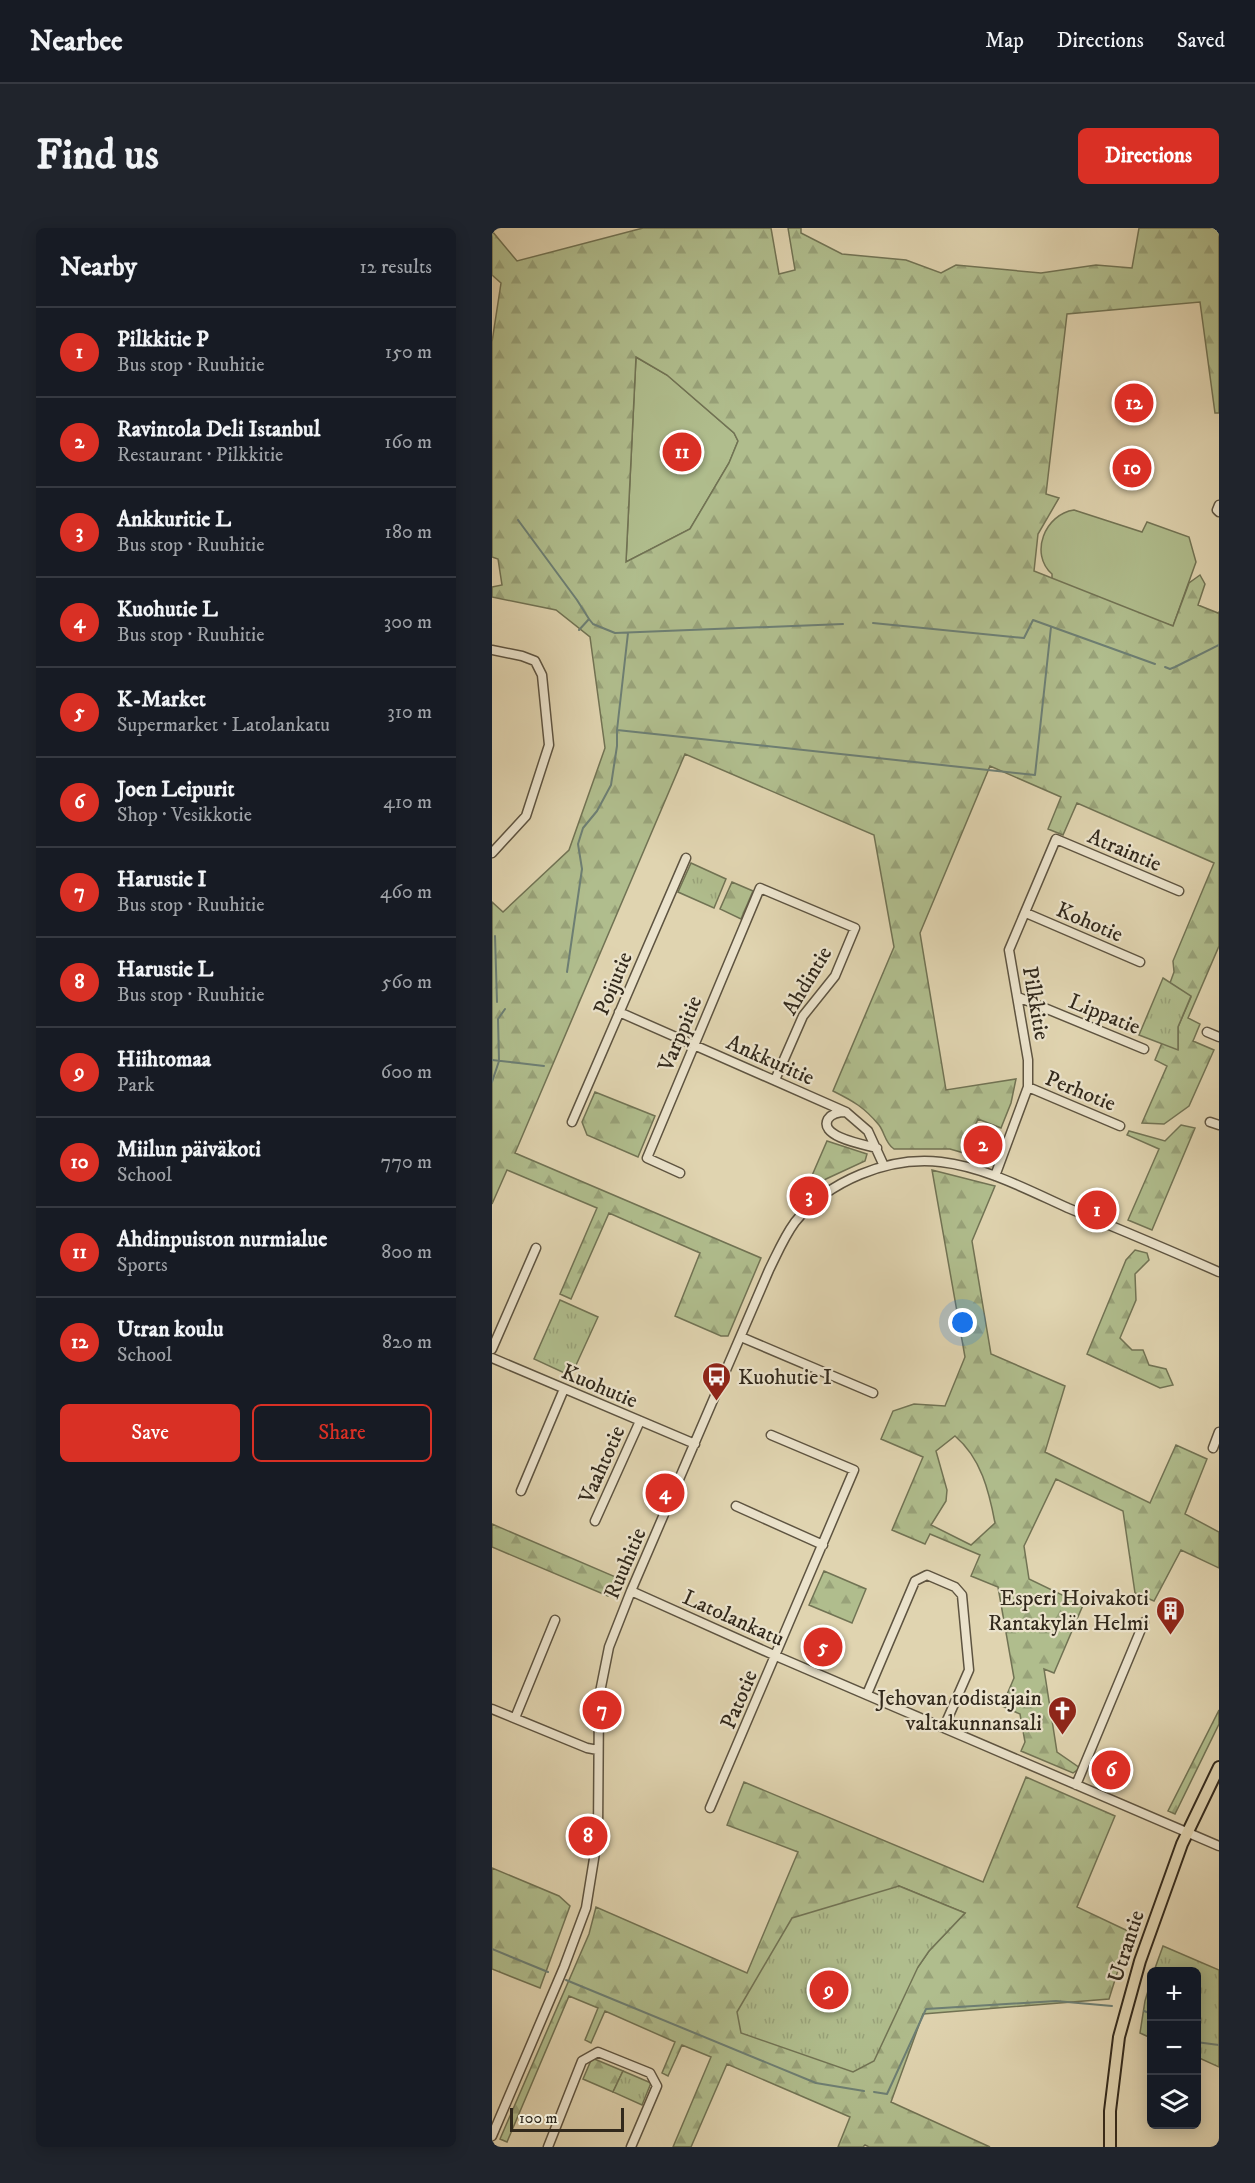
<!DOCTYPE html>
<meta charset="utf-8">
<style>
:root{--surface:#171b24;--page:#20242c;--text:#f1f3f6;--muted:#9ea1a6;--line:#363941;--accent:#d93025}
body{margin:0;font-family:"IM FELL DW Pica",serif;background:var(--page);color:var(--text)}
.controls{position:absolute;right:18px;bottom:18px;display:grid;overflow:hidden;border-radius:9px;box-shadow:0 3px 15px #0003}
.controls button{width:54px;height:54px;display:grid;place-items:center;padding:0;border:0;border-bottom:2px solid var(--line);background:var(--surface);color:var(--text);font:30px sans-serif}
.scale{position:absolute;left:18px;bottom:15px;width:114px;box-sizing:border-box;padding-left:6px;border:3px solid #32291c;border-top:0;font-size:16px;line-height:21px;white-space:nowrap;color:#32291c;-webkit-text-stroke:4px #ebe3cc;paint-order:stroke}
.you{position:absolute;left:471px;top:1095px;width:21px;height:21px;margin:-15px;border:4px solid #fff;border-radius:50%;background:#1a73e8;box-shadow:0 0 0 9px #1a73e833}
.badge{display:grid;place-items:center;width:39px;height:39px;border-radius:50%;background:var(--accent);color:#fff;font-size:20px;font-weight:700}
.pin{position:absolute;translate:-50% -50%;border:3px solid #fff;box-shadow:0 2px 6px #0006}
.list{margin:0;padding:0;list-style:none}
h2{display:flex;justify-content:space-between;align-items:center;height:78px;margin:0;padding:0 24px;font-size:26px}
h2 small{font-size:20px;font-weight:400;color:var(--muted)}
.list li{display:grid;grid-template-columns:39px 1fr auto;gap:18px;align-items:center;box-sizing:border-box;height:90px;padding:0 24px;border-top:2px solid var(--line)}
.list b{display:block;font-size:22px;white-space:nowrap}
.list p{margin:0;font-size:20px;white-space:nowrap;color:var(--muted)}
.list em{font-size:20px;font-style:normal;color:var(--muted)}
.actions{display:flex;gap:12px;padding:18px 24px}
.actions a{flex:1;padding:14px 0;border:2px solid var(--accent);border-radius:9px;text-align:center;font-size:21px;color:var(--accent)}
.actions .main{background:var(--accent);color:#fff}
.icon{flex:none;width:33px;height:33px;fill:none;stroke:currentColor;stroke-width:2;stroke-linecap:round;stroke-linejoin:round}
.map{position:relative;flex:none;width:727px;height:1919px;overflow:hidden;border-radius:9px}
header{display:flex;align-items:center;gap:36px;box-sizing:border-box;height:84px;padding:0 30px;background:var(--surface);border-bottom:2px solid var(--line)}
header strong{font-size:28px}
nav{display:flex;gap:33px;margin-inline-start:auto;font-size:21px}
.intro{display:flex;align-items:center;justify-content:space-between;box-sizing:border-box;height:144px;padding:0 36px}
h1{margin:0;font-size:42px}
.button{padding:15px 27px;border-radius:9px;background:var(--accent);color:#fff;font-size:21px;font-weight:700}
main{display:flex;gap:36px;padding:0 36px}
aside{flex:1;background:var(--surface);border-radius:9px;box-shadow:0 3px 15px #0003}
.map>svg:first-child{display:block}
.grass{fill:#b0bd8d;stroke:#717354;stroke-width:1.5}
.forest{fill:url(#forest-firs);stroke:#717354;stroke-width:1.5;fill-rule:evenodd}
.park{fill:url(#park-tufts);stroke:#717354;stroke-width:1.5}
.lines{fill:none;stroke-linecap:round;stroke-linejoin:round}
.stream{stroke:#6d7f74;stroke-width:2}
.minor-casing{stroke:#5e5441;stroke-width:11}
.major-casing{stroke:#32291c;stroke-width:14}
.minor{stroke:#ebe3cc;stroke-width:8}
.major{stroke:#e0d4b0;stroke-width:10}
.labels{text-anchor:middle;stroke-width:4.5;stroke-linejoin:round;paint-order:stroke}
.street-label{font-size:22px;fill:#32291c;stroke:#ebe3cc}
.poi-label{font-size:22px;fill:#32291c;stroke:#ebe3cc;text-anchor:end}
</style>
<header>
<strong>Nearbee</strong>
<nav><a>Map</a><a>Directions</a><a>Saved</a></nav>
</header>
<div class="intro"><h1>Find us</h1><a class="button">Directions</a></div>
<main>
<aside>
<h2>Nearby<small>12 results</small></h2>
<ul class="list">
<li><span class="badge">1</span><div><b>Pilkkitie P</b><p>Bus stop · Ruuhitie</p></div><em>150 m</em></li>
<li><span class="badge">2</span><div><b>Ravintola Deli Istanbul</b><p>Restaurant · Pilkkitie</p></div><em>160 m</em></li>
<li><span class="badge">3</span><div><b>Ankkuritie L</b><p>Bus stop · Ruuhitie</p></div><em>180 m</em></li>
<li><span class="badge">4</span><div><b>Kuohutie L</b><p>Bus stop · Ruuhitie</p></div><em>300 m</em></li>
<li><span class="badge">5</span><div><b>K-Market</b><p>Supermarket · Latolankatu</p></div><em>310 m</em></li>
<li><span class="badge">6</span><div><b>Joen Leipurit</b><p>Shop · Vesikkotie</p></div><em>410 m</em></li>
<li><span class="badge">7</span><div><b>Harustie I</b><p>Bus stop · Ruuhitie</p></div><em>460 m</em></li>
<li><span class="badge">8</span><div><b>Harustie L</b><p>Bus stop · Ruuhitie</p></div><em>560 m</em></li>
<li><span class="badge">9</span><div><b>Hiihtomaa</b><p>Park</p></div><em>600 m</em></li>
<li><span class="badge">10</span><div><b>Miilun päiväkoti</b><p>School</p></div><em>770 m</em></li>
<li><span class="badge">11</span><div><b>Ahdinpuiston nurmialue</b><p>Sports</p></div><em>800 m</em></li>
<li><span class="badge">12</span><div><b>Utran koulu</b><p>School</p></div><em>820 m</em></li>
</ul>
<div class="actions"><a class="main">Save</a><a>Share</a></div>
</aside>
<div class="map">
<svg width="727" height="1919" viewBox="0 0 727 1919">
<defs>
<pattern id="forest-firs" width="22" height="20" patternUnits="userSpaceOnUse" patternTransform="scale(1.5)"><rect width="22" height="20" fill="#b0bd8d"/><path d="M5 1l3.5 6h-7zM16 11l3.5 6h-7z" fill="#98a279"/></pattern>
<pattern id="park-tufts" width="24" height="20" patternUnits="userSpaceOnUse" patternTransform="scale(1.5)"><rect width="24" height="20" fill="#b0bd8d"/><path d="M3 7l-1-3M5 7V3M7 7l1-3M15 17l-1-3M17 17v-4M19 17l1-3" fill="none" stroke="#98a279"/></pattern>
</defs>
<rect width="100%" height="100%" fill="#e0d4b0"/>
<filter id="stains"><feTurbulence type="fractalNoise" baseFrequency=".00333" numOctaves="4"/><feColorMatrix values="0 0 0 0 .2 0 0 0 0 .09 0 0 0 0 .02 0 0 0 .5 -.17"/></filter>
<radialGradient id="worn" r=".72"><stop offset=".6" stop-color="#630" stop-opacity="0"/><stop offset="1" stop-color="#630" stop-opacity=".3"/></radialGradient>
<!-- grass -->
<path class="grass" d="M144,129L175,147L242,205L246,213L237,235L198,301L134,334Z
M582,282L650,304L655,294L697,309L704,334L681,398L560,357V346C537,326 553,286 582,282Z"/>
<!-- forest -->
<path class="forest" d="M151,0H279L287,46L303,42L296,0H309V5L350,26L414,32L449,45L464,37L549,45L604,37L640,40L647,0H727V185H723L708,74L575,86L554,266L567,270L546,306L542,343L681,398L697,355L708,347L713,356L706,377L726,385L727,384V718L696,790L708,796L701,813L722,822L697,878L672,896L650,895L675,838L663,832L670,815L686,821V799L699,769L678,755L682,744L681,733L722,635L585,575L571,607L556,601L569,569L498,538L428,705L454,862L524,851L519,875L509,900L486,891L472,925L458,921H402C393,915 393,905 387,897C372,879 361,873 341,863L402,719L382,607L193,526L23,925L269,1030L236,1108H229L183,1088L208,1025L117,985L79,1071L68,1066L105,980L15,942L0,976V674L11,684L77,622L113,520L98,409L64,382L0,369V359L10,357L6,331L0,329V114L9,55L0,47V3L25,33ZM144,129L175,147L242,205L246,213L237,235L198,301L134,334Z
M240,654L261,663L249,691L228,681Z
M103,864L163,888L146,929L95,907L90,894Z
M689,897L703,900L660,1002L636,992L667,921L635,907L637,903L673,913Z
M335,913L375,926L373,933L334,951L313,968L312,966Z
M440,942L503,958L480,1013L499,1126L573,1158L553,1224L658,1275L684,1217L715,1231L693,1286L727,1304V1340L689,1322L662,1373L643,1365L631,1283L564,1251L532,1318L537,1351L591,1377L562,1445L552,1441L565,1524L588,1540L581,1545L529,1523L533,1514L528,1486L510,1478L522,1450L506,1359L479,1348L488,1327L438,1306L433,1316L400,1302L431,1229L389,1211L401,1183L422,1176L453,1178L473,1129ZM463,1208C489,1230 497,1263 503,1295L479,1317L439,1297L454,1273L455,1262L444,1223Z
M643,1022L655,1025L657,1032L643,1046L644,1072L628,1110L640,1122H651L657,1137L674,1141L681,1157L668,1160L595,1126L634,1032Z
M0,1296L126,1350L116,1368L0,1319Z
M332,1343L374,1361L360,1395L317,1377Z
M727,1482V1496L683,1586L676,1583Z
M534,1549L623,1588L585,1679L638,1704L617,1771L431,1786L399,1874L498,1919H377L373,1917L371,1919H346L358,1889L235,1836L199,1919H181L219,1829L190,1817L176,1848L170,1845L183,1814L113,1783L99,1815L93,1812L106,1780L77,1768L15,1914L8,1911L97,1706L104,1679L255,1745L306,1624L235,1597L252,1554L491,1654ZM407,1658L473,1685L437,1723L426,1739Z
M0,1640L67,1668L78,1678L48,1760L0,1741Z
M100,1830L131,1843L121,1864L91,1851Z"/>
<!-- park -->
<path class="park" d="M199,635L234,651L222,680L186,664Z
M671,750L699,768L686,799V822L647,807Z
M68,1072L106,1089L79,1148L42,1131Z
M407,1658L473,1685L437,1723L426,1739L382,1833L361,1844L249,1805L245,1784L300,1690Z
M671,1718L727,1742V1839L705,1829L704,1744L662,1743Z
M659,1753V1810L648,1805L653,1773Z
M131,1843L159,1855L150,1877L121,1864Z"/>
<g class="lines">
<!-- stream -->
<path class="stream" d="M26,292L85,372L97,391L101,396L123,405L351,396
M381,395L532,410L541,392L663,436
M87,402L97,391
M673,439L678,441L683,439L727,417
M125,502L543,547L559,399
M3,708L5,774
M75,744L90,641L86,616L91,600L105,583L119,557L125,518V502L136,405
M0,832L52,838
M0,854L7,833L6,791L13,781
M0,1721L56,1744
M74,1752L324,1855L372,1863
M652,1783L660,1786
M704,1814L727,1817
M382,1864L395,1866L434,1781L564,1773L620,1778"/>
<defs>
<path id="minor" d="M727,277L725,282L727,284
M0,422L30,428L43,433L50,447L57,517L34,588L0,625
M534,685L648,734
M526,769L652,821
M127,784L354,884L376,903L392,938
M715,804L727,809
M536,859L628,898
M354,884C348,884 340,885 336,891C326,909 374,917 385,920
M80,894L194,630
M718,894L727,897
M188,945L155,930L268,660L363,700L343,748L311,788L283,852
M503,948L536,859V832L517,722L564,611L687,663
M249,1109L381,1165
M0,1121L44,1020
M0,1130L203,1216
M721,1220L727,1204
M29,1263L72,1161
M244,1278L331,1317
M103,1293L148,1193
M139,1363L284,1428L727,1618
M375,1466L423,1353L435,1347L463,1359L470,1367L477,1442L452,1499
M0,1481L95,1520L106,1522
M23,1490L63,1392
M584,1557L652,1394
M218,1580L362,1242L279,1207
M0,1908L72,1739L94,1680L106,1606L107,1469L117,1419L139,1363L277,1042C285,1026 292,1009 303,994C336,953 396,928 449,934C493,939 536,962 576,980C627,1001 677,1022 727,1044
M56,1919L90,1833L106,1824L158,1845L165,1858L139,1919"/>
<path id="major" d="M618,1919V1883L627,1809L648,1733L690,1616L727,1539"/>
</defs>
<!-- minor casing -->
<use href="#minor" class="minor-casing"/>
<!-- major casing -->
<use href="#major" class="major-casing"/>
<!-- minor -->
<use href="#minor" class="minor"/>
<!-- major -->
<use href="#major" class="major"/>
</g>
<!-- icons -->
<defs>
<symbol id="bus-pin" viewBox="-11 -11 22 30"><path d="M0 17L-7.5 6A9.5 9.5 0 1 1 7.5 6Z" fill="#8f2418" stroke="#ebe3cc"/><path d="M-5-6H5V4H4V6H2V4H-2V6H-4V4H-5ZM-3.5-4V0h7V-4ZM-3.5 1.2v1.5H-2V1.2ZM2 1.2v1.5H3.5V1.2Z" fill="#fff"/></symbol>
<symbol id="building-pin" viewBox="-11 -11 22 30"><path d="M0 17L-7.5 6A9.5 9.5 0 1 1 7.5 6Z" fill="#8f2418" stroke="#ebe3cc"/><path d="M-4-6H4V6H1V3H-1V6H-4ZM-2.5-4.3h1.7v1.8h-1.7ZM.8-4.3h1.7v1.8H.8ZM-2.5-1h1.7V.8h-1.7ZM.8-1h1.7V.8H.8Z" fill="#fff"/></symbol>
<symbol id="church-pin" viewBox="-11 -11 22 30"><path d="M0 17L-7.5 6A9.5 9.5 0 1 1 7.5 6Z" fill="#8f2418" stroke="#ebe3cc"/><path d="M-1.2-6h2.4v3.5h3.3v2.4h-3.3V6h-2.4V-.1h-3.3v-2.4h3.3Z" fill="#fff"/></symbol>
</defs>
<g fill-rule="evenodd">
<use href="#bus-pin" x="208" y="1132" width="33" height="45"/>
<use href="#building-pin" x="662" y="1366" width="33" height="45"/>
<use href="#church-pin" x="554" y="1466" width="33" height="45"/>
</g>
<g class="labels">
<!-- street labels -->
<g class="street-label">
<text transform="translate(633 621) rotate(23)" y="8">Atraintie</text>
<text transform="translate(598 693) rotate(23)" y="8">Kohotie</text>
<text transform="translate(314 752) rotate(-59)" y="8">Ahdintie</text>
<text transform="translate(120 755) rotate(-67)" y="8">Poijutie</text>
<text transform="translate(545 775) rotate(80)" y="8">Pilkkitie</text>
<text transform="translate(613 785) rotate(22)" y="8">Lippatie</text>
<text transform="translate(187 805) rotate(-67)" y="8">Varppitie</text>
<text transform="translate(279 831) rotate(24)" y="8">Ankkuritie</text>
<text transform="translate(589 862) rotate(22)" y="8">Perhotie</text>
<text transform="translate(108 1157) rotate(23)" y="8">Kuohutie</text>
<text transform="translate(109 1236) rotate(-66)" y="8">Vaahtotie</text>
<text transform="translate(132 1335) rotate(-67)" y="8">Ruuhitie</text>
<text transform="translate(242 1389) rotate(24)" y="8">Latolankatu</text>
<text transform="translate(246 1471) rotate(-67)" y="8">Patotie</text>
<text transform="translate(633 1718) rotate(-72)" y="8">Utrantie</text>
</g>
<!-- poi labels -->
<g class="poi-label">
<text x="246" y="1156" text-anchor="start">Kuohutie I</text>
<text x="657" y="1377">Esperi Hoivakoti<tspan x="657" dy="25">Rantakylän Helmi</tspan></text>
<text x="550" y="1477">Jehovan todistajain<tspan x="550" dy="25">valtakunnansali</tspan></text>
</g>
</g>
<rect width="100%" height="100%" filter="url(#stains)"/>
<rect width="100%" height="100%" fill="url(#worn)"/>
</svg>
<div class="controls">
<button>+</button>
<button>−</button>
<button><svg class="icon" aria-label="layers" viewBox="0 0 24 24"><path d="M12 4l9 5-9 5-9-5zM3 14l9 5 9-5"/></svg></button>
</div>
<div class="scale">100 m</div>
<div class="you"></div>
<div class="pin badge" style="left:605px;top:982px">1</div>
<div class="pin badge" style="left:491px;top:917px">2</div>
<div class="pin badge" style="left:317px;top:968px">3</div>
<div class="pin badge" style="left:173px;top:1265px">4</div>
<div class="pin badge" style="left:331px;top:1419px">5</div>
<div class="pin badge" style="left:619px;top:1542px">6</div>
<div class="pin badge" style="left:110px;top:1482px">7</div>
<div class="pin badge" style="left:96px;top:1608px">8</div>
<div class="pin badge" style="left:337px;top:1762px">9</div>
<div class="pin badge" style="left:640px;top:240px">10</div>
<div class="pin badge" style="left:190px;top:224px">11</div>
<div class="pin badge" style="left:642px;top:175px">12</div>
</div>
</main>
